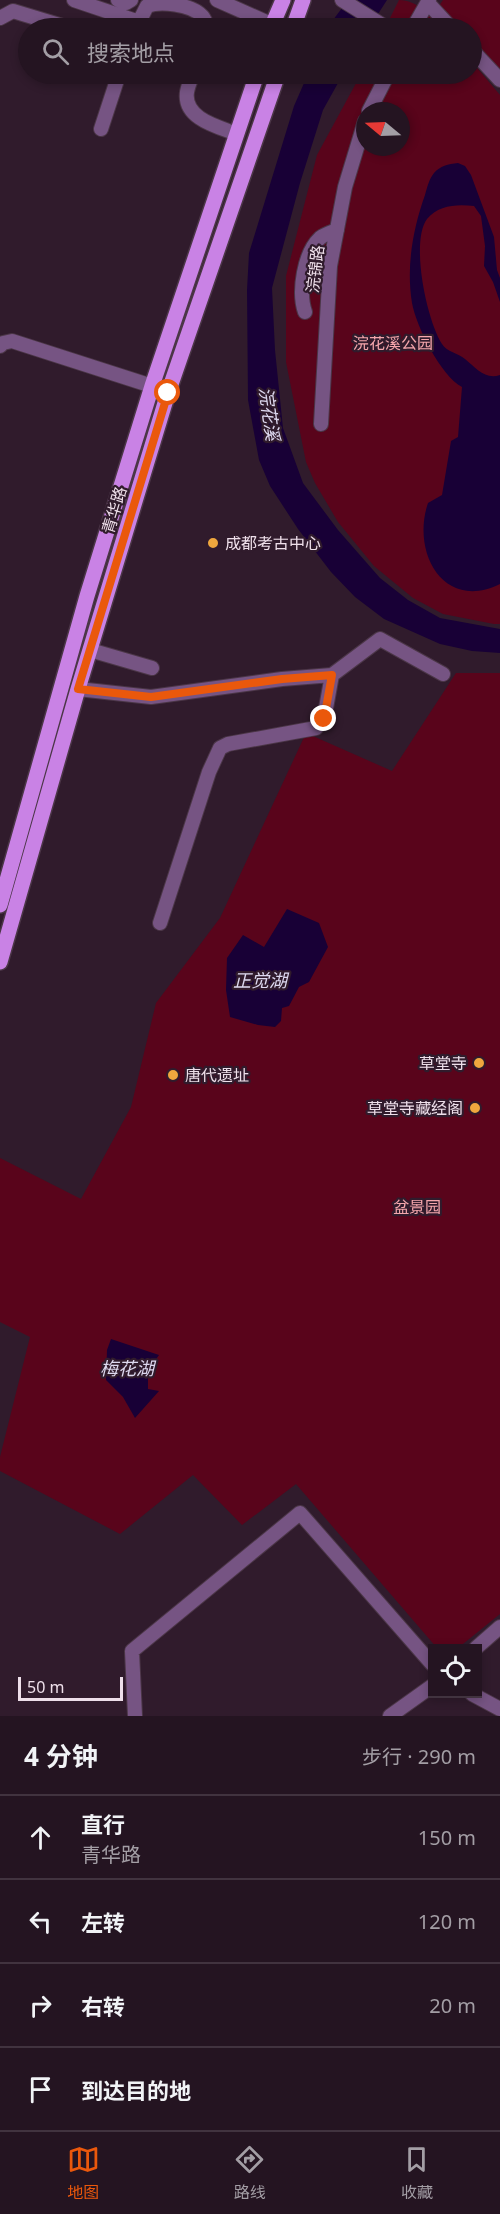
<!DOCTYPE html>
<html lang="zh">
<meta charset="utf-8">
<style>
:root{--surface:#241421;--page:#2c1d2a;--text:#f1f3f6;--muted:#a39ea5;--line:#41333f;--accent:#ea580c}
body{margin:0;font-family:"Noto Sans","Noto Sans SC",sans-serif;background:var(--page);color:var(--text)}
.controls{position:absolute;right:18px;bottom:18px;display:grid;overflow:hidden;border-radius:0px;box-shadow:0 3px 9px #0003}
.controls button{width:54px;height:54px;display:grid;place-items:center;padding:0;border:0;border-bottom:2px solid var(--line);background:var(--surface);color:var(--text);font:30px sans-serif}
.compass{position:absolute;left:356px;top:102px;width:54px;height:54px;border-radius:50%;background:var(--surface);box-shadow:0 3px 9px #0003;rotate:289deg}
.scale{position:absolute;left:18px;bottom:15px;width:105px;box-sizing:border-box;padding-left:6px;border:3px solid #eedfea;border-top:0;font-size:16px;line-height:21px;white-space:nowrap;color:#eedfea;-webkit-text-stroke:4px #301b2c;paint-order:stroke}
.stop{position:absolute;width:18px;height:18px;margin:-14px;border:4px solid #ea580c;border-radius:50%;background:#fff}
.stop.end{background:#ea580c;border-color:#fff;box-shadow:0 2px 6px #0008}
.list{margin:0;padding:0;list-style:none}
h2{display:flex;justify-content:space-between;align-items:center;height:78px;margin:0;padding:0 24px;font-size:26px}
h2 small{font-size:20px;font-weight:400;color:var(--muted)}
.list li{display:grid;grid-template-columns:39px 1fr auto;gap:18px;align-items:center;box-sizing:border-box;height:84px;padding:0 24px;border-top:2px solid var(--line)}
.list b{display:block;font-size:22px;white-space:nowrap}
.list p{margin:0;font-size:20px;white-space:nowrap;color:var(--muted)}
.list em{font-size:20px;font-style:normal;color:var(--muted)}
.icon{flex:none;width:33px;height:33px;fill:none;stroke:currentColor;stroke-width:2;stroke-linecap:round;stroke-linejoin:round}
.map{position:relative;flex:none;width:500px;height:1716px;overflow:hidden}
.search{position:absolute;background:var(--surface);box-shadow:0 3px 9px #0003;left:18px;right:18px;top:18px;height:66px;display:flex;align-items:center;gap:15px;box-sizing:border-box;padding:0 21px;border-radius:33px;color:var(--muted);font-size:22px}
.sheet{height:414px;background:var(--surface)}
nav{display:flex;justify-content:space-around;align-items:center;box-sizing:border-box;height:84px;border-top:2px solid var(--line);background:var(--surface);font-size:16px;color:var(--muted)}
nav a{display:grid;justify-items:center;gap:3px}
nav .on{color:var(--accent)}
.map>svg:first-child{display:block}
.green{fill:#59041b;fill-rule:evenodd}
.water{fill:#180036}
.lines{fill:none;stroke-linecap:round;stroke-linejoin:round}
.minor-casing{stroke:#4b3647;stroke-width:16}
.major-casing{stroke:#4b3647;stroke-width:18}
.minor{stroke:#765483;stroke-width:14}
.major{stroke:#c982e5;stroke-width:15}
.route{stroke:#ea580c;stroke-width:8}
.poi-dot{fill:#efa73e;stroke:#301b2c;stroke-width:2}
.labels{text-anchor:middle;stroke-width:4.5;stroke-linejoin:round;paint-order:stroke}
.street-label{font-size:16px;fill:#eedfea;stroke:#301b2c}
.park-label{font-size:16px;fill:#f5a6ac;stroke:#301b2c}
.poi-label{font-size:16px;fill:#eedfea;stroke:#301b2c;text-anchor:start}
.water-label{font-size:18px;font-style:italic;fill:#ddd8ef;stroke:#301b2c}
</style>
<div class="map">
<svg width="500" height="1716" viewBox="0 0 500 1716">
<rect width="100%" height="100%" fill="#301b2c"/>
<!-- green -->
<path class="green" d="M399,0C417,0 431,16 442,28H385Z
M443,0H500V71L472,40V28H460L439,6Z
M472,62L500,95V624H494L443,614L413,598L374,566L338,522L315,483L306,462L286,362V276L317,155L361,74H472ZM365,111H401V147H365Z
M456,673H500V1614L458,1648H437L296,1484L242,1525L193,1475L120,1534L0,1471V1457L30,1337L0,1322V1158L81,1199L131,1107L156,1003L220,918L306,733L392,771Z"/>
<!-- water -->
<path class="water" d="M348,0H387L369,28H327Z
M308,74H343L323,110L300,183L272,288L275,350L283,428L303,483L338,530L380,578L408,600L440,618L500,629V653L472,651L440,644L384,619L355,597L331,572L298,529L270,486L259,460L248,400L247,290L249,253L294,106Z
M458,163L465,166L471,175L494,237L497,270L500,278V302L493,282L484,266L485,246L481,216L474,206C457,204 438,205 427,219C410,242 427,321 442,344C447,352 458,353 465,359C476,368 485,380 500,375V584C444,612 411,553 428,503L442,495L451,441L458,437L462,387C441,376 416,326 412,303C406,266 413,229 425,195C427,188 429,179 434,173C440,166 448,164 458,163Z
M287,909L319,923L328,947L309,982L299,987L289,1006L282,1008L281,1021L275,1027L258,1025L230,1017L226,990L227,958L243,935L264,947Z
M111,1339L159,1355L148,1371V1389L159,1391L135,1418L123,1397L106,1380L107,1350Z"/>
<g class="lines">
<defs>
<path id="minor" d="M74,0L139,22
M118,0L126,3L131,0
M217,0L273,25
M342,0L387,28
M428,3L451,28
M0,18L13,11L69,28
M136,28L147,6C160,1 191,4 202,16C205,19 206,24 208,28
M413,28L429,0
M472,50L500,80
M193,74C191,79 188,86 187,92C183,119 219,127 237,134
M369,111L388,74
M101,129L119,74
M305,312C298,292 304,253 320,238C325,234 332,232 337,230
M0,346L3,343L12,341L152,386
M321,424L330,266L345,187L365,121
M90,650L152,668
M78,689L151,697L282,679L332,675L380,639L443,674
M160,923L209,772L220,748L228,744L316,728L324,719L332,675
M476,1648L500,1627
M472,1694L500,1709
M135,1716L132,1651L300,1513L432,1664
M390,1716L432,1686"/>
<path id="major" d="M271,28L283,0
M293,28L303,0
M0,905L87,596L152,386L257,74
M0,962L78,689L168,393L278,74"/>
</defs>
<!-- minor casing -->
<use href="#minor" class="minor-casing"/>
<!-- major casing -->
<use href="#major" class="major-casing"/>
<!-- minor -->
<use href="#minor" class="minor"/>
<!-- major -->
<use href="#major" class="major"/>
</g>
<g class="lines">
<!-- route -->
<path class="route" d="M168,393L78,689L151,697L282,679L332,675L324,719"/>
</g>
<!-- markers -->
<g class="poi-dot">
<circle cx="213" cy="543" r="6"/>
<circle cx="479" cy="1063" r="6"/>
<circle cx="173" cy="1075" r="6"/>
<circle cx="475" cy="1108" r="6"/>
</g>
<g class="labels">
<!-- street labels -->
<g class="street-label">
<text transform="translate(315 269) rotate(-83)" y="6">浣锦路</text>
<text transform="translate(114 510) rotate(-73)" y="6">青华路</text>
</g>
<!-- park labels -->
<g class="park-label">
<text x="393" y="349">浣花溪公园</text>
<text x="417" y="1213">盆景园</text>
</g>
<!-- poi labels -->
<g class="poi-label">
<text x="225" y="549">成都考古中心</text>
<text x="467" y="1069" text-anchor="end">草堂寺</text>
<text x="185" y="1081">唐代遗址</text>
<text x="463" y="1114" text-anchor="end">草堂寺藏经阁</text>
</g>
<!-- water labels -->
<g class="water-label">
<text transform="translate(269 414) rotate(82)" y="6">浣花溪</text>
<text x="260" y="987">正觉湖</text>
<text x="127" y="1375">梅花湖</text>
</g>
</g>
</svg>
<div class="controls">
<button><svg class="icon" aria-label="locate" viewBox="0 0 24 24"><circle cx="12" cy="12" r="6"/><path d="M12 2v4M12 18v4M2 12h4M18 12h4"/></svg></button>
</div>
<svg class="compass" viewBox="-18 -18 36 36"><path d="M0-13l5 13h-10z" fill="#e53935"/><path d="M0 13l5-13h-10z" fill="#a39ea5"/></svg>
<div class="scale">50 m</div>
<div class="stop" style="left:168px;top:393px"></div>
<div class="stop end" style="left:324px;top:719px"></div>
<div class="search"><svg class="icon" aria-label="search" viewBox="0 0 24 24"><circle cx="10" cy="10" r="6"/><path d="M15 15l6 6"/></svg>搜索地点</div>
</div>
<section class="sheet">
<h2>4 分钟<small>步行 · 290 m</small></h2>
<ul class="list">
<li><svg class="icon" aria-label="ahead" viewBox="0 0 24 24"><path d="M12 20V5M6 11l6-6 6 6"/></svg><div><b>直行</b><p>青华路</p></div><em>150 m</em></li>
<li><svg class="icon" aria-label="left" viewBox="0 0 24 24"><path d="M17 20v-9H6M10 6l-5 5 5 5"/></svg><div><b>左转</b></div><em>120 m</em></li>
<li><svg class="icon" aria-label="right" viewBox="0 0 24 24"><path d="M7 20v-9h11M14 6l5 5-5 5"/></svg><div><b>右转</b></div><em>20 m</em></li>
<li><svg class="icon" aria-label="arrive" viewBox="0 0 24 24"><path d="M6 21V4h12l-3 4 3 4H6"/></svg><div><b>到达目的地</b></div></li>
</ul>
</section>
<nav>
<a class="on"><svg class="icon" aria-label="map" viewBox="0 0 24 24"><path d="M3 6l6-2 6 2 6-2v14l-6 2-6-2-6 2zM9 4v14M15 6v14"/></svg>地图</a>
<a><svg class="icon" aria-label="directions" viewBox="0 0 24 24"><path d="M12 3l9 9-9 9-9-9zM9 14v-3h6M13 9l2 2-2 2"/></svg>路线</a>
<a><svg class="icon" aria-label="saved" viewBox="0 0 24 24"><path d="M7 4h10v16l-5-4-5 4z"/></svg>收藏</a>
</nav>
